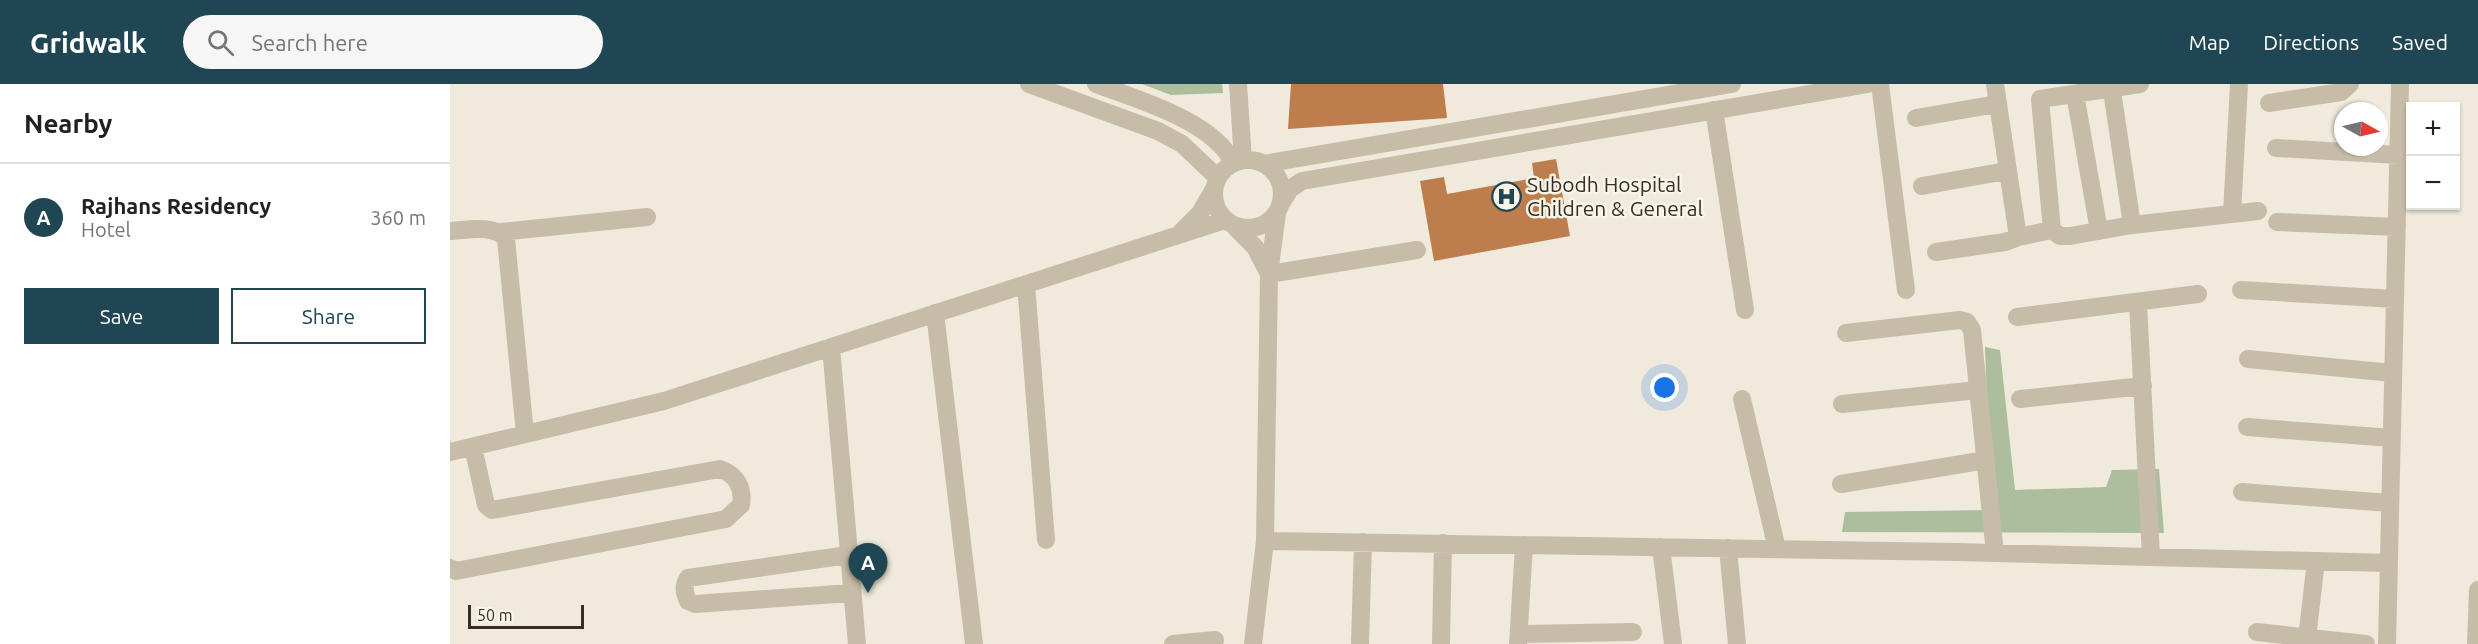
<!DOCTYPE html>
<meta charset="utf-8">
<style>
:root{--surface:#fff;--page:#f6f6f6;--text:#202124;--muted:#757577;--line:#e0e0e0;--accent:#204653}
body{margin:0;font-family:Ubuntu,sans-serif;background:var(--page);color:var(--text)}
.controls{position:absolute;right:18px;top:18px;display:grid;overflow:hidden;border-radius:0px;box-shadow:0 2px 4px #0004}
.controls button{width:54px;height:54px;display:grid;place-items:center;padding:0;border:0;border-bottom:2px solid var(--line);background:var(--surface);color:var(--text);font:30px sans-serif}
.compass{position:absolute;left:1884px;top:18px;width:54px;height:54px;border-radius:50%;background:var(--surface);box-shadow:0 2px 4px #0004;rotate:98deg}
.scale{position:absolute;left:18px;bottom:15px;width:116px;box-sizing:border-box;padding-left:6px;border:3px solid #352e28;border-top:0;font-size:16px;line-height:21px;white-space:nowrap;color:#352e28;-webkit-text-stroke:4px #f8f4e7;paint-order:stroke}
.you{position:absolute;left:1215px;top:304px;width:21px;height:21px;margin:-15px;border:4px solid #fff;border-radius:50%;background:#1a73e8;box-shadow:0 0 0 9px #1a73e833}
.badge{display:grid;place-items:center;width:39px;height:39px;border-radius:50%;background:var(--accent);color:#fff;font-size:20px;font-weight:700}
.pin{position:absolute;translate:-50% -50px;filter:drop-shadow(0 2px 3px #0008)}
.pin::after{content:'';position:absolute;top:32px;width:21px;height:18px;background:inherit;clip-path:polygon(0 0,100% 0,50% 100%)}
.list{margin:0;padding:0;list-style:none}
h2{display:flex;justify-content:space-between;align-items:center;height:78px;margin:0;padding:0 24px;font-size:26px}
h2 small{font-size:20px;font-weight:400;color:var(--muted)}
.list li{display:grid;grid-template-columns:39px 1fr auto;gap:18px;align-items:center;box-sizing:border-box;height:108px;padding:0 24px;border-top:2px solid var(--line)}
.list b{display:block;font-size:22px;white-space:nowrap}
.list p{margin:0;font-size:20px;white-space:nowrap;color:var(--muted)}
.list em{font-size:20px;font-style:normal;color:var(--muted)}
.actions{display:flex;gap:12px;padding:18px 24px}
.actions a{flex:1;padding:14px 0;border:2px solid var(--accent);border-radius:0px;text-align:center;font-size:21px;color:var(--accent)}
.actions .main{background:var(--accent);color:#fff}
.icon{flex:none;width:33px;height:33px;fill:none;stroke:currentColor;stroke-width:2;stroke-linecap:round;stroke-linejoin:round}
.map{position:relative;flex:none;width:2028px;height:560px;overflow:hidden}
header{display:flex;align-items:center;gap:36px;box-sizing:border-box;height:84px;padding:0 30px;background:var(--accent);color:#fff}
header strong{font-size:28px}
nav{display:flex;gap:33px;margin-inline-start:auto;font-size:21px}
.search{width:420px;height:54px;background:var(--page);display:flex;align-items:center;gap:15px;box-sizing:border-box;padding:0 21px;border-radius:33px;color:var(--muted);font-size:22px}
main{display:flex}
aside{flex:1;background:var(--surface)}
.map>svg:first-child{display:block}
.green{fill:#acbe9c}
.building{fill:#be7d4c}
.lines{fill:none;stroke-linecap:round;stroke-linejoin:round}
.minor{stroke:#c7bca8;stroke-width:18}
.labels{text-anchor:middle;stroke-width:5;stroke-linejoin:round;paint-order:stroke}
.poi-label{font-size:21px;fill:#352e28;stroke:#f8f4e7;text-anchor:start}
</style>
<header>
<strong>Gridwalk</strong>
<div class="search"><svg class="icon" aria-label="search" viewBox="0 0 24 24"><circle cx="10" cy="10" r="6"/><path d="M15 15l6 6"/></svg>Search here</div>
<nav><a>Map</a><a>Directions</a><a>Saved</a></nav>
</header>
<main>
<aside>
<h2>Nearby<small></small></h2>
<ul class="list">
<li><span class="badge">A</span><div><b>Rajhans Residency</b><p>Hotel</p></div><em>360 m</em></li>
</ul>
<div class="actions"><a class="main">Save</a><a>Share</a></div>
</aside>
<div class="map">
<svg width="2028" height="560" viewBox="0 0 2028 560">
<rect width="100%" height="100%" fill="#f0eadc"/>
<!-- green -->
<path class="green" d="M692,0H772L773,9L721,11Z
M1535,263L1550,266L1565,406L1656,403L1662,386L1709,385L1714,449L1392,448L1395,428L1541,426Z"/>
<!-- building -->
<path class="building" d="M841,0H993L997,34L838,45Z
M1106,75L1120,152L984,177L970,97L994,93L997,110L1084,94L1082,79Z"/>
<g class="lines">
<!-- minor -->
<path class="minor" d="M579,0L708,47L732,60L768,94
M646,0C687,15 765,38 783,79
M788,0L793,76
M1430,0L1456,206
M1661,0L1682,141
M1690,0L1590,15L1602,146L1610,152H1620L1682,141L1808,127
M1625,10L1649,147
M1819,19L1891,8L1900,0
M1264,26L1295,226
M1466,34L1547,20
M1826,64L1948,71
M764 110a34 34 0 1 1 68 0a34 34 0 1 1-68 0Z
M814,80L1282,0
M1472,102L1556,87
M832,118L840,105L852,97L1418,0
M1782,130L1789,0
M1827,138L1947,143
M785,143L805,163L819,190
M0,147C17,146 45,140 56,155L75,350
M51,148L197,133
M731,148L750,129L764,105
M1568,153L1602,146
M1486,168L1555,158L1568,153L1545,0
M819,190L967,166
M576,200L596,456
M1791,206L1945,215
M1688,219L1701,473
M485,229L524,560
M1567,233L1748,210
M1396,249L1510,236L1517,238L1522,246L1545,469
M381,263L407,560
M1798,275L1943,289
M1292,315L1327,465
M1570,315L1693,302
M1392,320L1528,306
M1797,343L1942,354
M0,368L214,317L775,136
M1391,400L1536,376
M1792,408L1940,419
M815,457L1507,468L1939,479
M1211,463L1223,560
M1278,464L1287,560
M398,471L238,494C233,502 234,508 238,517L245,520L401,509
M0,484L6,487L276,435L291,421C294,404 286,390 270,385L42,426L36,421L23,363
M1807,548L1916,560
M1069,550L1183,548
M1857,554L1866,477
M723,560L765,556
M803,560L815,457L819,190L827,129
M910,560L913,458
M991,560L993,459
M1068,560L1074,461
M1937,560L1950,0
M2026,560L2028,506"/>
</g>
<!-- icons -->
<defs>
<symbol id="hospital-ring" viewBox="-11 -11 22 22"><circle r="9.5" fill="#f8f4e7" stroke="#204653" stroke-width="1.5"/><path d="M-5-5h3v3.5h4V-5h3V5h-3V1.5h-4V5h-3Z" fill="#204653"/></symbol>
</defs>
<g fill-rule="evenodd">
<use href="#hospital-ring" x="1040" y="96" width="33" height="33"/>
</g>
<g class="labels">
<!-- poi labels -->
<g class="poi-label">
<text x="1077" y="108">Subodh Hospital<tspan x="1077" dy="24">Children &amp; General</tspan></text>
</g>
</g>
</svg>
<div class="controls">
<button>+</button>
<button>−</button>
</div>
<svg class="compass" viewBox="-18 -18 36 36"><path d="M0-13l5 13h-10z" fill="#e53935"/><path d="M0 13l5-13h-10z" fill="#757577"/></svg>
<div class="scale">50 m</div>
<div class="you"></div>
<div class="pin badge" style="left:418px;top:509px">A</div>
</div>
</main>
